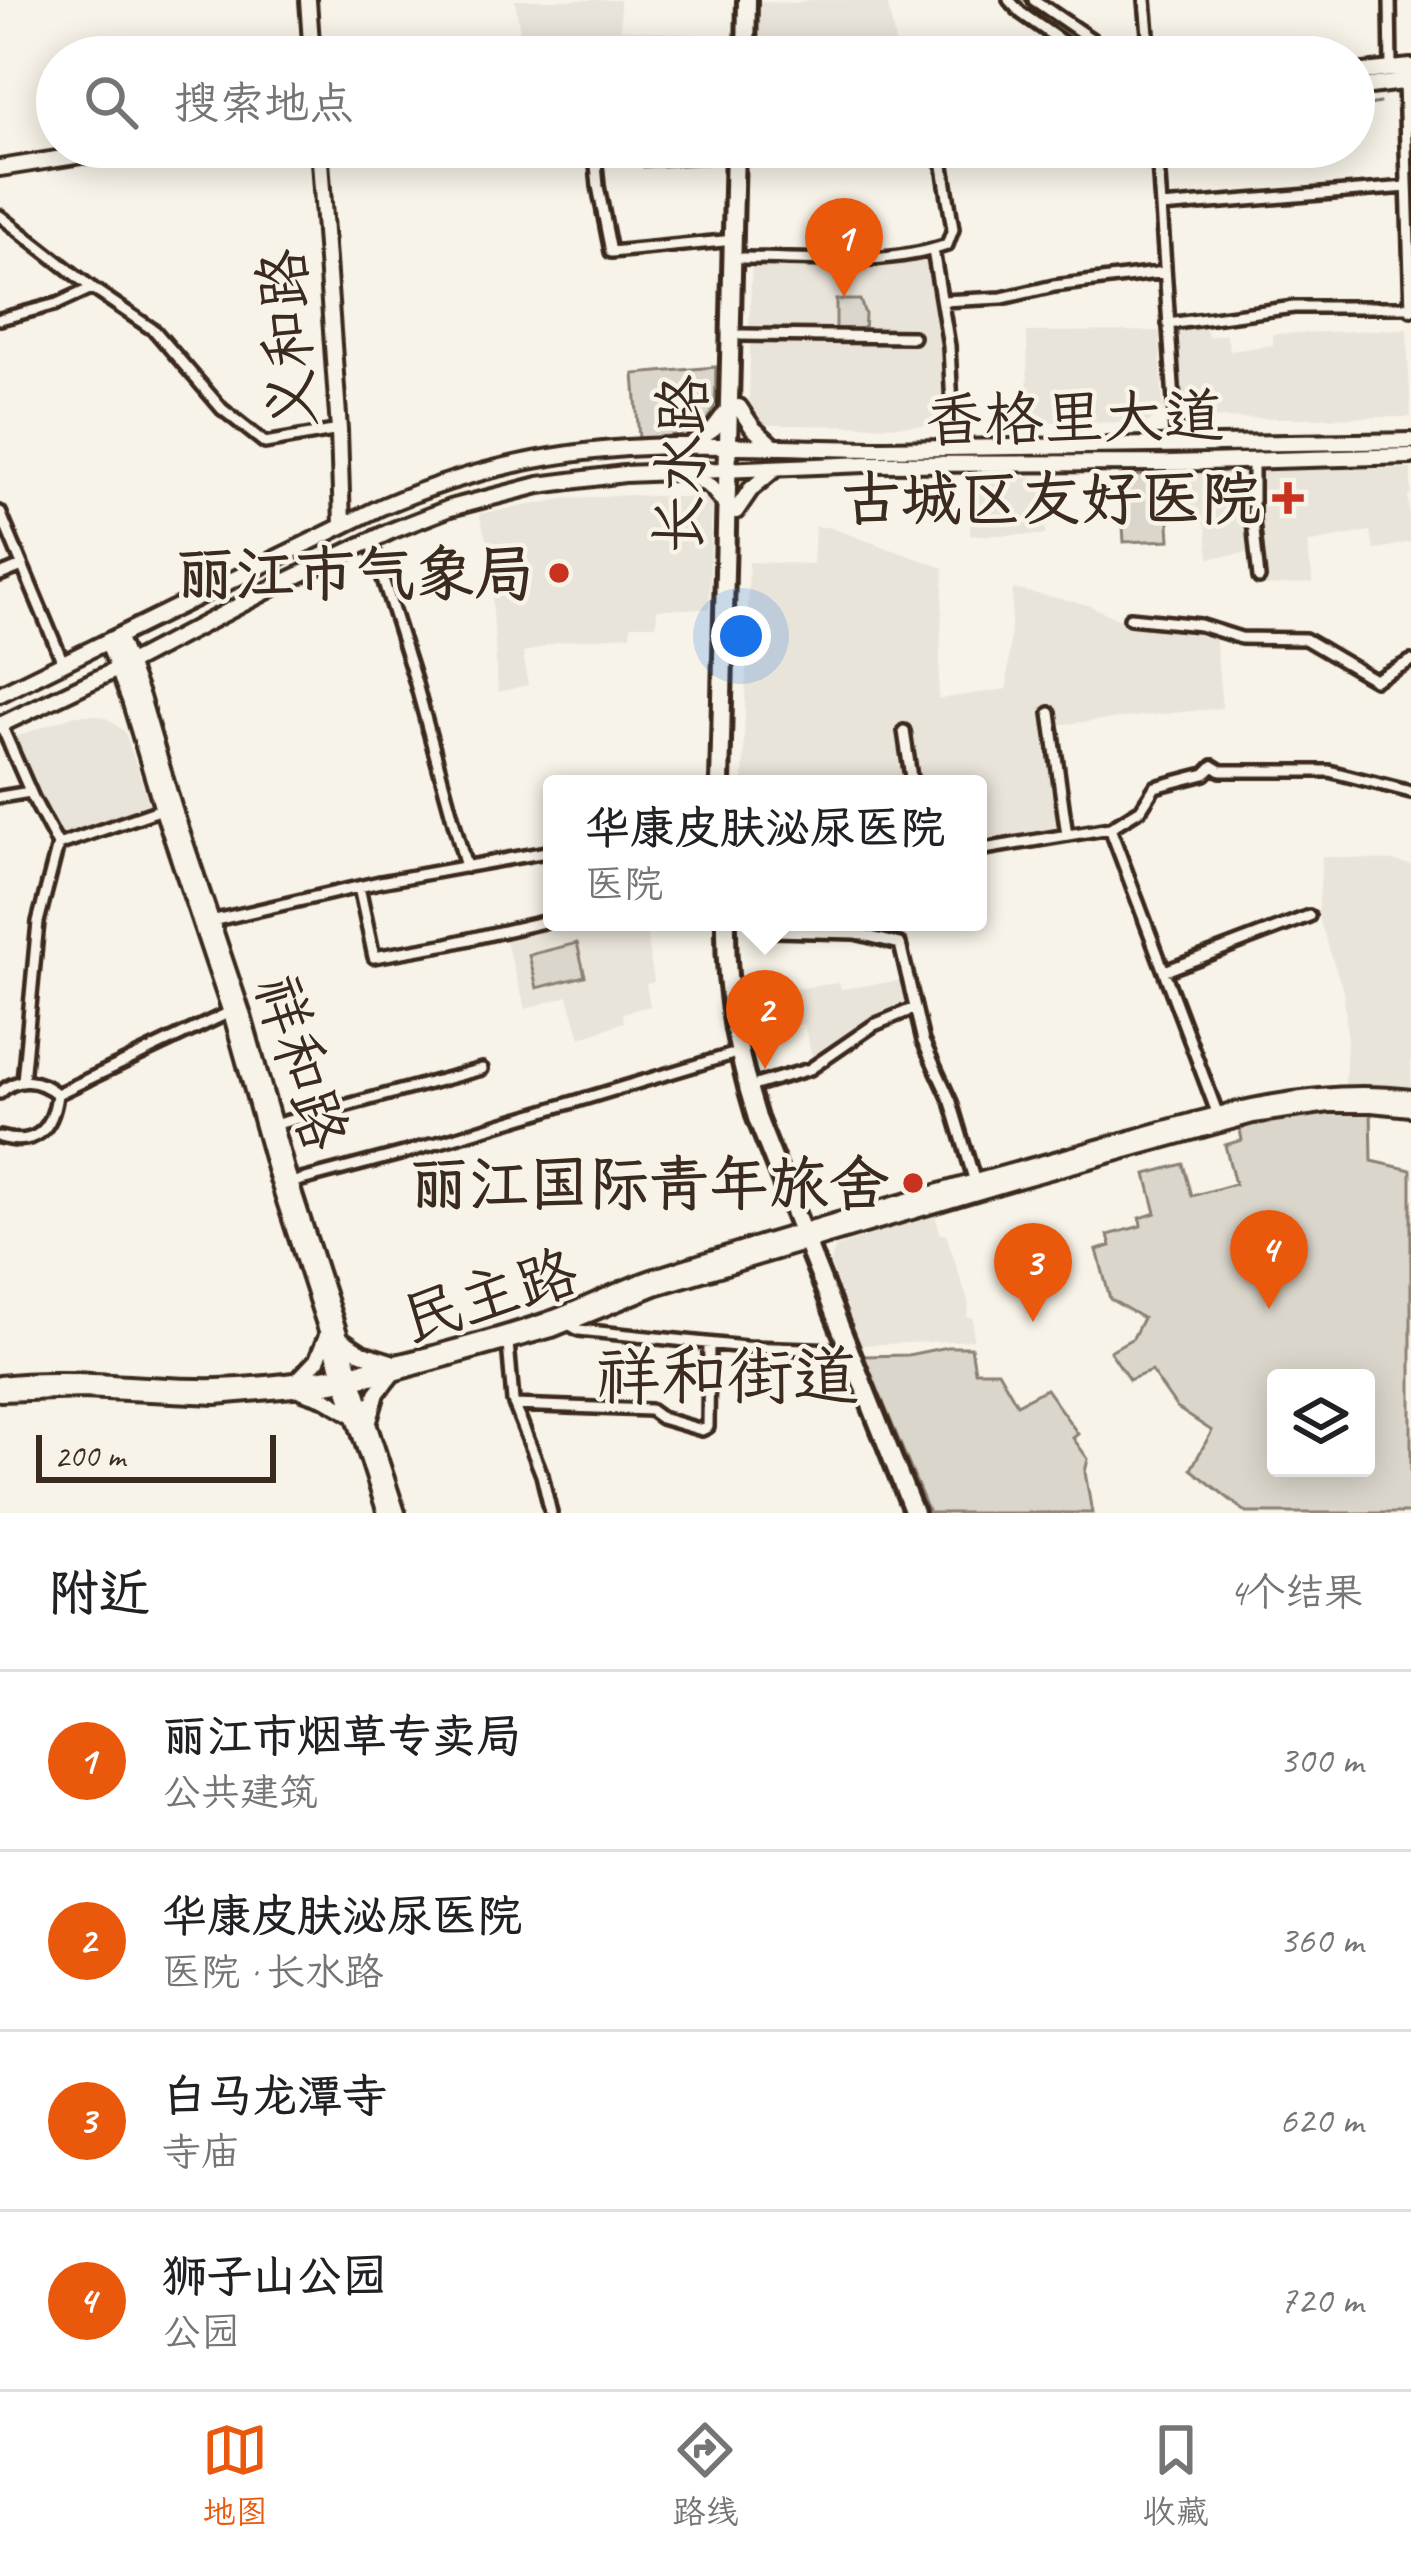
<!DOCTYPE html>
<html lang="zh">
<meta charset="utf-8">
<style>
:root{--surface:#fff;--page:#f6f6f6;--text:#202124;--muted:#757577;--line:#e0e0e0;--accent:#ea580c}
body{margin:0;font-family:Caveat,"LXGW WenKai TC",sans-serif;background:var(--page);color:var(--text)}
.controls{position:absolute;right:36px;bottom:36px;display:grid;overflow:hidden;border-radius:12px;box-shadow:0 6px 30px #0003}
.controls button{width:108px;height:108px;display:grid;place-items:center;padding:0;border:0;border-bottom:3px solid var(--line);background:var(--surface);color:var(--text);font:60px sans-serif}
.scale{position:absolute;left:36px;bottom:30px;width:240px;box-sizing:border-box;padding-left:12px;border:6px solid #3b2a1e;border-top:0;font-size:33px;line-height:42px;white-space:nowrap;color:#3b2a1e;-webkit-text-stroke:9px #f7f3e8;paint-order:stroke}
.you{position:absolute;left:741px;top:636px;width:42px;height:42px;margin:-30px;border:9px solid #fff;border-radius:50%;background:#1a73e8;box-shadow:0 0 0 18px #1a73e833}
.badge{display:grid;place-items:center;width:78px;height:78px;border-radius:50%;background:var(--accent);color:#fff;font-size:39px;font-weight:700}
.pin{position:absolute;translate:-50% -99px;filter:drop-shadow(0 3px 6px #0008)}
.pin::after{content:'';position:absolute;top:63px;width:42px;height:36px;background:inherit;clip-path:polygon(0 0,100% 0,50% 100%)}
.popup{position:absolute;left:543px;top:775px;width:444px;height:156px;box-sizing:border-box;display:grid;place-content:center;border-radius:12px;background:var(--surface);filter:drop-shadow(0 3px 9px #0005);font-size:39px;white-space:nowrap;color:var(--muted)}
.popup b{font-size:45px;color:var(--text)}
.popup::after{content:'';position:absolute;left:50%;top:100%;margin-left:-24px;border:24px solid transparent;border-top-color:var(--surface)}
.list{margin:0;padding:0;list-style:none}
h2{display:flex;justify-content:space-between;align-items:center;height:156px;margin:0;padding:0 48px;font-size:51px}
h2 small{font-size:39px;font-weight:400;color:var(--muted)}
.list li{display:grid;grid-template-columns:78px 1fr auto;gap:36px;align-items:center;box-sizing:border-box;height:180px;padding:0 48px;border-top:3px solid var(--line)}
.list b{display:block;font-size:45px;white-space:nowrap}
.list p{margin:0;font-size:39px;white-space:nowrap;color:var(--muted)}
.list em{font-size:39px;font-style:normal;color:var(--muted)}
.icon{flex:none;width:66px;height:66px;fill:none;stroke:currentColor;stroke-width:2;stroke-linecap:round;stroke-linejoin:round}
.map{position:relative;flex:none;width:1411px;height:1513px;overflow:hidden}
.search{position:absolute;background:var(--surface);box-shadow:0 6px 30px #0003;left:36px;right:36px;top:36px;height:132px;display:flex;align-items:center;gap:30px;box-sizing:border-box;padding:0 42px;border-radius:66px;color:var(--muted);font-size:45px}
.sheet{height:876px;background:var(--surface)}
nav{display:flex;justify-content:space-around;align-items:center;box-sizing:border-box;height:168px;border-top:3px solid var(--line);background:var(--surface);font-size:33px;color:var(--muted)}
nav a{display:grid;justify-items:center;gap:6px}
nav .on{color:var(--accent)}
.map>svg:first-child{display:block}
.built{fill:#e9e4d9}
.green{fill:#dbd6cb;stroke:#8b8074;stroke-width:3;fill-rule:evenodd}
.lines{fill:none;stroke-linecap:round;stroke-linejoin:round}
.stream{stroke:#84786c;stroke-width:3}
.street-casing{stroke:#3b2a1e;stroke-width:18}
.secondary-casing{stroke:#3b2a1e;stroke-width:22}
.highway-casing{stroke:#3b2a1e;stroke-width:26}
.street{stroke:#f7f3e8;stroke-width:9}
.secondary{stroke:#f7f3e8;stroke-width:14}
.highway{stroke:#f7f3e8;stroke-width:16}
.poi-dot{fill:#c8321e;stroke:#f7f3e8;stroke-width:4.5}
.labels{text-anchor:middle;stroke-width:9;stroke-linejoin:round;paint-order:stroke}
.street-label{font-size:60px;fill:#3b2a1e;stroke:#f7f3e8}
.poi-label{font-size:60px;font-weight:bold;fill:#3b2a1e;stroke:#f7f3e8;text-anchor:end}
.quarter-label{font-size:66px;fill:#3b2a1e;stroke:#f7f3e8}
</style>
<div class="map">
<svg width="1411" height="1513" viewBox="0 0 1411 1513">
<rect width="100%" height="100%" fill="#f7f3e8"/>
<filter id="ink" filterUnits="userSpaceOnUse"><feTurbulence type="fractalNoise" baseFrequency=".00833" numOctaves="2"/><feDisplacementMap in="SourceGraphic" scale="24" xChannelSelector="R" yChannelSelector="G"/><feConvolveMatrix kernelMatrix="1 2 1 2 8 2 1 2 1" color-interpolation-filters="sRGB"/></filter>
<g filter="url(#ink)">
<!-- built -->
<path class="built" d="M515,0H620L621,29L726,37V57H537V52L523,53Z
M810,0H887L898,57H758V2L796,3Z
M930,254L945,356L944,426L765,425L760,422L749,410L750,338L918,342L919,335L749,333L752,261Z
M1205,324L1208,337L1226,334L1230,351L1273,345V334L1407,329L1411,417L1182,419L1178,328Z
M1159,331L1163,413L1147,423L1028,422L1027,332Z
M1257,469H1411V494L1408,496L1411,542L1374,550L1370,531L1307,543L1313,583L1266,586L1257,528Z
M1180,470H1248L1247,502L1253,552L1209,558L1206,529L1195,506H1185Z
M1041,478L1046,535H970L972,479Z
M629,495L704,498L712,505L709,609H657L656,625H631L630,635L558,642L523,653L528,685L498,692L489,548L479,514L563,499Z
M815,527H828L944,568L938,699L1007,689L1013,589L1089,605L1126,623L1215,632L1222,708L1044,726L1058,829L978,841V784H743L749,562L813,564Z
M75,715H95L108,719L125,732L150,806L67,836L56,833L53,828L12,738Z
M1322,856L1395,861L1411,865V1089L1345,1085L1347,1036L1344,993L1318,916Z
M560,922H645L654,982L646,984L650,1006L623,1013L624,1022L580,1038L568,996L526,1009L504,936Z
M905,980L911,1007L833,1051L812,1056L804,1024L796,1025L792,989L839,983L841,989Z
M934,1213L941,1234H946L969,1304L967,1317L973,1318V1340L861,1345L830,1263L836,1247Z"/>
<!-- green -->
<path class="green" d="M643,147H723V163L644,167Z
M836,300H860L865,314L864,332L836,331Z
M716,367C715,379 717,395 714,406C706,438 664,436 639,439L634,374Z
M1166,475L1170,540L1124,542L1120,476Z
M577,943L585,976L537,988L529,955Z
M1371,1109L1372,1161L1411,1170V1513H1247L1191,1469L1212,1431L1177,1408L1151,1371L1129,1380L1110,1351L1133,1338L1143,1318L1110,1299L1097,1250L1111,1246L1108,1235L1141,1226L1140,1218L1156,1213L1146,1174L1183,1164L1192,1196L1235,1184L1225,1145L1242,1140L1239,1125L1299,1111ZM1276,1378H1366V1468H1276Z
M947,1347H971L975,1371H998L1017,1404L1046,1389L1078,1434L1073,1438L1088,1459L1085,1472L1092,1513H929L864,1356L908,1355Z"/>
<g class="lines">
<!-- stream -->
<path class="stream" d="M1024,0L1083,40L1096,57
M1354,108L1379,103"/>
<defs>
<path id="street" d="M1009,0L1021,13L1084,57
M1034,0L1091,39L1105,57
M1145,0L1150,57
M1390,0L1391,69
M1404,82L1411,310
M586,147L595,154L598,186L611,252L734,240
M1157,147L1177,446
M1161,207L1407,187
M0,216L92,288L155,331L222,409L265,443L339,430
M933,250L949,346L954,448
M743,258C809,258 883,267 947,245L953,229L940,147
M942,301L1002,298L1054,286L1165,272
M0,319L57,304L92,288
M1168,324L1294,307H1411
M741,335L913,337
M1253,460V521L1259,578
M0,512L64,665
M371,541L415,680L466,867
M0,575L22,566
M1130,618L1200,625L1241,638L1305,639L1375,680L1411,661
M1050,713L1067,835
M1,725L34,800L58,845L38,922L23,1081
M904,731L912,784
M0,797L30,792
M1110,828L1218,1115
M58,845L162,809
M978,850L1110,828L1141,809L1155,787L1205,774L1213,766L1221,771H1329L1411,792
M359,887L374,957L448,944L552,920
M211,921L380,882L552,851
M764,922L773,931L855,933L900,944L923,1041L951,1102L975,1182
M1165,971L1309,916
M749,1087L810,1069L874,1025L915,1008
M0,1093C17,1076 39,1079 57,1094
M57,1094L230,1012
M273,1125L482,1069
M0,1137C36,1147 53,1129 57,1094
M290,1183L404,1153L730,1055
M567,1323L579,1330L745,1347L839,1350
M508,1343L513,1401L542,1475L551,1513
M514,1405L650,1410L661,1418L702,1430L708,1427L709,1344"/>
<path id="secondary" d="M308,0L312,57
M1354,73L1411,67
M1354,88L1411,81
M319,147L339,430L342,525
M0,168L82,155L224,147
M739,407L753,428L774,447
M691,444L714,428L730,407
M690,474L711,487L727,506
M736,511L751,489L776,468
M118,638L141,697L174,810L243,1016L287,1173L397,1513
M108,643L130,700L164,813L233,1019L277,1176L386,1513
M0,694L381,507C465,471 554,451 646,447C724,443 804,449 882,449C1059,447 1235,445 1411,441
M0,725L130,663L282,583L391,531L450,508L539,485L624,474L866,464L1169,463L1411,456
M341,1339L362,1353L391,1362
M299,1379L317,1360L328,1333
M0,1384C73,1375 145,1389 218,1387C290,1385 363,1372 433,1354C470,1344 509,1334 546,1321C583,1309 618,1289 655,1277C799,1230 946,1190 1091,1150C1196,1121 1300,1084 1411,1098
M303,1391L326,1399L353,1415
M0,1393L83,1390L216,1396L315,1387L393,1373L552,1329L655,1287L763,1255L1017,1180L1253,1115L1329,1104H1372L1411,1108
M369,1421L377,1393L393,1373"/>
<path id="highway" d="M746,57L747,0
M720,784L735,147
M726,922C725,989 737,1054 757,1118L914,1513"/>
</defs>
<!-- street casing -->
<use href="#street" class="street-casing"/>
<!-- secondary casing -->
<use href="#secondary" class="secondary-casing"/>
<!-- highway casing -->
<use href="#highway" class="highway-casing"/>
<!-- street -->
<use href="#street" class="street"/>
<!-- secondary -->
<use href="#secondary" class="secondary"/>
<!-- highway -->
<use href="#highway" class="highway"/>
</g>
</g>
<!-- markers -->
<g class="poi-dot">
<path d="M1282 480h12v12h12v12h-12v12h-12v-12h-12v-12h12z"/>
<circle cx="559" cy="573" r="12"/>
<circle cx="913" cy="1183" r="12"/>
</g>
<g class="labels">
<!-- street labels -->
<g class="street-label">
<text transform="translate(287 339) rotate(-94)" y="21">义和路</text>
<text transform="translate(1074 417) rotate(-1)" y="21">香格里大道</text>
<text transform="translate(680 464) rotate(-88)" y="21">长水路</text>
<text transform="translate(302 1062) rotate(73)" y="21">祥和路</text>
<text transform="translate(489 1295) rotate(-17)" y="21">民主路</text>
</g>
<!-- poi labels -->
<g class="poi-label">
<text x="1261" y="519">古城区友好医院</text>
<text x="535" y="594">丽江市气象局</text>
<text x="889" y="1204">丽江国际青年旅舍</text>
</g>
<!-- quarter labels -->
<g class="quarter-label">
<text x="727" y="1398">祥和街道</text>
</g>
</g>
</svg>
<div class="controls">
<button><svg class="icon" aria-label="layers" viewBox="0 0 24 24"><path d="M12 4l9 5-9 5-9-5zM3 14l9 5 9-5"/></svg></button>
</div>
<div class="scale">200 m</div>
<div class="you"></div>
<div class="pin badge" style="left:844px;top:297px">1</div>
<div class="pin badge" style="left:765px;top:1069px">2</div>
<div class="popup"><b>华康皮肤泌尿医院</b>医院</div>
<div class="pin badge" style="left:1033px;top:1322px">3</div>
<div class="pin badge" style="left:1269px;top:1309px">4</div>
<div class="search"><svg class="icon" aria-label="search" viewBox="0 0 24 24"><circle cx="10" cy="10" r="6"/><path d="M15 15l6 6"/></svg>搜索地点</div>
</div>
<section class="sheet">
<h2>附近<small>4个结果</small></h2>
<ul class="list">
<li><span class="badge">1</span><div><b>丽江市烟草专卖局</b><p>公共建筑</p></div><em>300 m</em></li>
<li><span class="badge">2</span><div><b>华康皮肤泌尿医院</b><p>医院 · 长水路</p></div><em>360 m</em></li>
<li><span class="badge">3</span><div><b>白马龙潭寺</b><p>寺庙</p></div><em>620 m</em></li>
<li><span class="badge">4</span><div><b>狮子山公园</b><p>公园</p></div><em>720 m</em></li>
</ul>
</section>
<nav>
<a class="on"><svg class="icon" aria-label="map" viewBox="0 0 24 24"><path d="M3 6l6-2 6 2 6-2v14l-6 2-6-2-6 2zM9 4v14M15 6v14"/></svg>地图</a>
<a><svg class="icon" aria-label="directions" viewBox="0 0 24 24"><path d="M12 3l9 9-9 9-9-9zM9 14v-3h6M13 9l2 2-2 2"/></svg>路线</a>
<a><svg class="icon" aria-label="saved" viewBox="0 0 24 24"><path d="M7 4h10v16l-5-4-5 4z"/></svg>收藏</a>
</nav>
